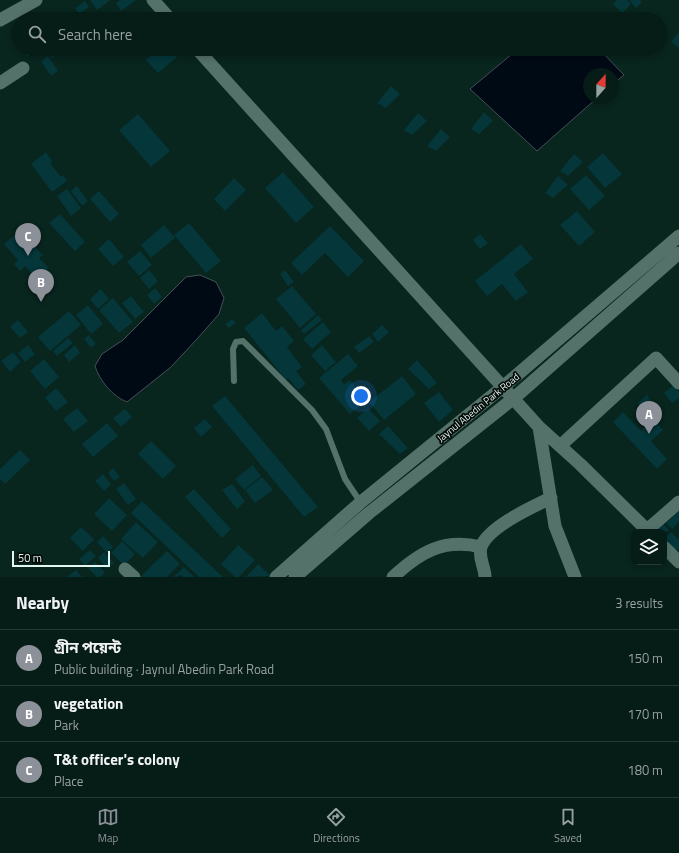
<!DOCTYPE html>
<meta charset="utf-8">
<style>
:root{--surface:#061c16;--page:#0f251f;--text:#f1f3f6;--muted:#98a1a1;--line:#273a35;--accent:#8c9099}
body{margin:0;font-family:"Titillium Web","Noto Sans Bengali",sans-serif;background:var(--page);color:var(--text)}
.controls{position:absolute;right:12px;bottom:12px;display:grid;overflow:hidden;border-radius:8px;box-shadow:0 2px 6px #0003}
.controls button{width:36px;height:36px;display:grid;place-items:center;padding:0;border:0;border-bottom:1px solid var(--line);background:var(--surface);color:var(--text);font:20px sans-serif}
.compass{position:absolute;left:583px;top:68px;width:36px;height:36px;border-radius:50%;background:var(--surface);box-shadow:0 2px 6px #0003;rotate:21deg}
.scale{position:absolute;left:12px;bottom:10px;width:98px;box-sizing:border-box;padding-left:4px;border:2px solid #e5f5f0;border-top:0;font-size:11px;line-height:14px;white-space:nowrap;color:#e5f5f0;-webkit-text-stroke:3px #030b08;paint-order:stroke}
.you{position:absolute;left:361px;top:396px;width:14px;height:14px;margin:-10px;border:3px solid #fff;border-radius:50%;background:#1a73e8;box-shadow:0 0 0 6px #1a73e833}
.badge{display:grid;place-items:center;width:26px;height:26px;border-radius:50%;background:var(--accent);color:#fff;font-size:13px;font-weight:700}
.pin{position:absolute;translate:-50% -33px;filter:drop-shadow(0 1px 2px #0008)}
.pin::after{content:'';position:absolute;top:21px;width:14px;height:12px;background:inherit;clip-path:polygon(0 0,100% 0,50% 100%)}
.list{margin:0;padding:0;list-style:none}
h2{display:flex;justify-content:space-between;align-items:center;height:52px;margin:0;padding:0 16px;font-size:17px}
h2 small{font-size:13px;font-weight:400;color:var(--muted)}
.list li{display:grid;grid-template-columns:26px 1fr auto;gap:12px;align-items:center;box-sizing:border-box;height:56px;padding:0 16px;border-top:1px solid var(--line)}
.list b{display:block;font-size:15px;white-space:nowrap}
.list p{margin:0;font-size:13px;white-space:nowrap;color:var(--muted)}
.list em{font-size:13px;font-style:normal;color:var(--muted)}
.icon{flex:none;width:22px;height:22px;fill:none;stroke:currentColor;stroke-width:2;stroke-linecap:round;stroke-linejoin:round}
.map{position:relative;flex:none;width:679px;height:577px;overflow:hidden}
.search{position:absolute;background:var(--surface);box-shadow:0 2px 6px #0003;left:12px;right:12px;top:12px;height:44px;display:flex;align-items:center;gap:10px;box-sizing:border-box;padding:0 14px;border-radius:22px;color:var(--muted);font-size:15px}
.sheet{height:220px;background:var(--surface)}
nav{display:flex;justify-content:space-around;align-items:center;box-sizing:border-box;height:56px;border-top:1px solid var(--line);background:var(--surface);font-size:11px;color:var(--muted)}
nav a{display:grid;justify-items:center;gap:2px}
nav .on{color:var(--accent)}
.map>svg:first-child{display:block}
.water{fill:#000a15;stroke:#455057}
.building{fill:#04363a}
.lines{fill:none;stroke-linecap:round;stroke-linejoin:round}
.service{stroke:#547269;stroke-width:6}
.minor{stroke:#547269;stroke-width:13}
.labels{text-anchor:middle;stroke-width:3.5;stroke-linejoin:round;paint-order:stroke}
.street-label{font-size:10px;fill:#e5f5f0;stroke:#030b08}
</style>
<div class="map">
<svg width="679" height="577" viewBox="0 0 679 577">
<rect width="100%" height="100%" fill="#08251e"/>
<!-- water -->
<path class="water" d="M518,49H599L624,75L613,84V74H589V98H597L537,151L470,89Z
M200,275L216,282L224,298L219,314L197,339L171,367L127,402C113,397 99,380 95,366L102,354L123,340L186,277Z"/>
<!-- building -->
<path class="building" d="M90,0H109V1L97,10Z
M120,0H136L121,11L116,3Z
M617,0H627L631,4L622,13L613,4Z
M629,0H640L642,2L636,8Z
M85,1L89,7L79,14L75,8Z
M679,32V48L671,42Z
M22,49H37L27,57Z
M42,49H65L52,58L47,51L45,53Z
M159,49H171L177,57L158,73L146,60Z
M48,56L58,71L51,76L41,61Z
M391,86L400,94L386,108L377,103Z
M484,112L493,121L479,134L471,129Z
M418,113L427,121L412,135L404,130Z
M138,114L170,151L151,167L119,130Z
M441,129L450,137L436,151L427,146Z
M46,152L52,161L50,163L61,177L63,175L67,181L52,192L31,164Z
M603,153L622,174L605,188L587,167Z
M574,154L583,162L568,176L560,171Z
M283,172L314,207L296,223L265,188Z
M586,175L605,196L589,210L570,189Z
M558,176L568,185L553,198L545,193Z
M234,178L246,190L225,211L214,199Z
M77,186L88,201L82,206L71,191Z
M67,189L81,208L71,216L57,196Z
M99,191L119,214L110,222L90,199Z
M577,211L595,232L579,246L560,225Z
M60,214L85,242L75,251L49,223Z
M189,223L221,261L206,273L174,235Z
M164,225L175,238L151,258L141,245Z
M330,226L364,261L348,277L325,253L302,275L291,263Z
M16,234L27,246L31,243L43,255L39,258L49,268L37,279L25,266L20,271L14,264L18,260L4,244Z
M480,234L488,243L480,249L473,240Z
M109,239L124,257L113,266L98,249Z
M521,244L533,259L514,274L528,292L516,301L502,284L487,296L475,281Z
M140,251L152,265L139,276L127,262Z
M149,270L158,281L149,289L140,278Z
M285,270L294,282L288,286L280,274Z
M292,286L316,314L300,328L276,299Z
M155,288L162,297L154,304L147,295Z
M101,289L109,299L98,309L90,299Z
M131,296L144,312L135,319L122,303Z
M113,298L133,322L119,333L99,310Z
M88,305L103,324L91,334L76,315Z
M69,311L81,325L50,351L38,337Z
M262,313L276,331L282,326L294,341L287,347L302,367L296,371L306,384L298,390L288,378L286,380L244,328Z
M318,315L322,320L304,334L301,330Z
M232,319L236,323L229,328L225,324Z
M18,320L28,332L20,338L10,327Z
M323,322L331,332L312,349L303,339Z
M382,325L389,332L378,342L372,334Z
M89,335L96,344L91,348L84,339Z
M369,336L374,342L359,353L354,347Z
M68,338L73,343L57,356L53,351Z
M28,345L35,354L25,362L18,353Z
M75,345L80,353L69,362L64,355Z
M322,345L336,362L325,371L311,355Z
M13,352L21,362L10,372L1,361Z
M348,354L358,366L341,380L344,384L350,380L356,388L351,392L361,405L350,414L319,378Z
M44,359L59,377L45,389L30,371Z
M417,360L437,383L429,389L408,369Z
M402,376L416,394L384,420L369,402Z
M674,385L679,392V398L672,403L664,393Z
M56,388L68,402L56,411L45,398Z
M439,392L453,410L439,422L424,403Z
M647,395L653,404L644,411L638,403Z
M225,396L318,507L304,517L212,406Z
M77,408L88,421L74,432L63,419Z
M368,408L380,421L369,431L357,418Z
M125,409L132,417L121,427L113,418Z
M623,412L641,431L653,419L663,430L651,441L667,459L657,469L613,422Z
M205,419L212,427L201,437L194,428Z
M107,423L118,436L93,457L82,444Z
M388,426L408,448L400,454L379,434Z
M151,441L176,466L163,479L138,454Z
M20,450L30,460L5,484L0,479V469Z
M253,465L261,476L244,490L235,479Z
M113,468L120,477L114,481L108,473Z
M103,474L111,484L104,491L95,481Z
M262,477L273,490L255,503L245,490Z
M124,483L136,499L128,505L116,489Z
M232,484L245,501L237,509L222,490Z
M194,489L231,529L222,538L185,497Z
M109,498L127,515L112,531L94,514Z
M142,501L223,577H199L131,513Z
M679,511V522L672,529L666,523Z
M136,522L158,542L143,558L121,539Z
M661,522L669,530L664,534V532H655Z
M81,527L94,539L83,551L70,538Z
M671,532L679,540V548L676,551L665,538Z
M103,536L113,547L107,553L97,542Z
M122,541L135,554L124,565L111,553Z
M238,545L255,560L239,577H235L221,564Z
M90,550L96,556L85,566L79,559Z
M167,551L180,564L167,577H140Z
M104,552L114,563L107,569L98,558Z
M95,562L105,573L100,577H97L88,568Z
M258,564L271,576L246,577Z
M184,567L194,577H183L181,575L175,577L174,576Z
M76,570L82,577H67Z"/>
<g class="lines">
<!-- service -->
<path class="service" d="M234,381L233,349L236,342L243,341L312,410L326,429L345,479L361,503"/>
<!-- minor -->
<path class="minor" d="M153,0L170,19
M0,20L36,0
M197,49L539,427L581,465L649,532
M0,83L23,68
M539,427L555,526L575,577
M560,446L656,358L679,383
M647,530L679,502
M664,547L679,562
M125,569L134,577
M276,577L361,502L504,386L679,236
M295,577L369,513L514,398L679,253
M393,577C420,552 444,538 481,547
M485,577C485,567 478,558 481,547C488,527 532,507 551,498"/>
</g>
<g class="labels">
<!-- street labels -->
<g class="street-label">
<text transform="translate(478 407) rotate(-39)" y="4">Jaynul Abedin Park Road</text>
</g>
</g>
</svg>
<div class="controls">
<button><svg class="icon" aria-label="layers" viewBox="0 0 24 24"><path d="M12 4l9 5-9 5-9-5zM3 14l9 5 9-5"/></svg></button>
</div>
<svg class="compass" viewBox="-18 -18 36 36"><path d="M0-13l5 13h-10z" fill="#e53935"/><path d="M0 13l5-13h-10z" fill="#98a1a1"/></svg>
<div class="scale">50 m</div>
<div class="you"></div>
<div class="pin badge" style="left:649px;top:434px">A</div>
<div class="pin badge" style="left:41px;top:302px">B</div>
<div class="pin badge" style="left:28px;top:256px">C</div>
<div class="search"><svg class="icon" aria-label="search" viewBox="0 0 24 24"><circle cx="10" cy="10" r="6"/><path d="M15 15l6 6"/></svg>Search here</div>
</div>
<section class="sheet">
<h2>Nearby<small>3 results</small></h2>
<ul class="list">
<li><span class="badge">A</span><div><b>গ্রীন পয়েন্ট</b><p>Public building · Jaynul Abedin Park Road</p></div><em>150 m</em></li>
<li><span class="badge">B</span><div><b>vegetation</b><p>Park</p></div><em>170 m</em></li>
<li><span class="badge">C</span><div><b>T&amp;t officer's colony</b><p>Place</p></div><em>180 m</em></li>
</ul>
</section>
<nav>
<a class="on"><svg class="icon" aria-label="map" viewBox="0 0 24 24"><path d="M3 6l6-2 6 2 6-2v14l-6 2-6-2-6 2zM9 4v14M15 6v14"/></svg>Map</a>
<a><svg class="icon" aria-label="directions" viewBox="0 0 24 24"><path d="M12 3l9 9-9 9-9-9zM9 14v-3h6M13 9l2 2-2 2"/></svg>Directions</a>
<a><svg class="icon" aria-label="saved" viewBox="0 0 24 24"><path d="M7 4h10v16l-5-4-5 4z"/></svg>Saved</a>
</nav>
